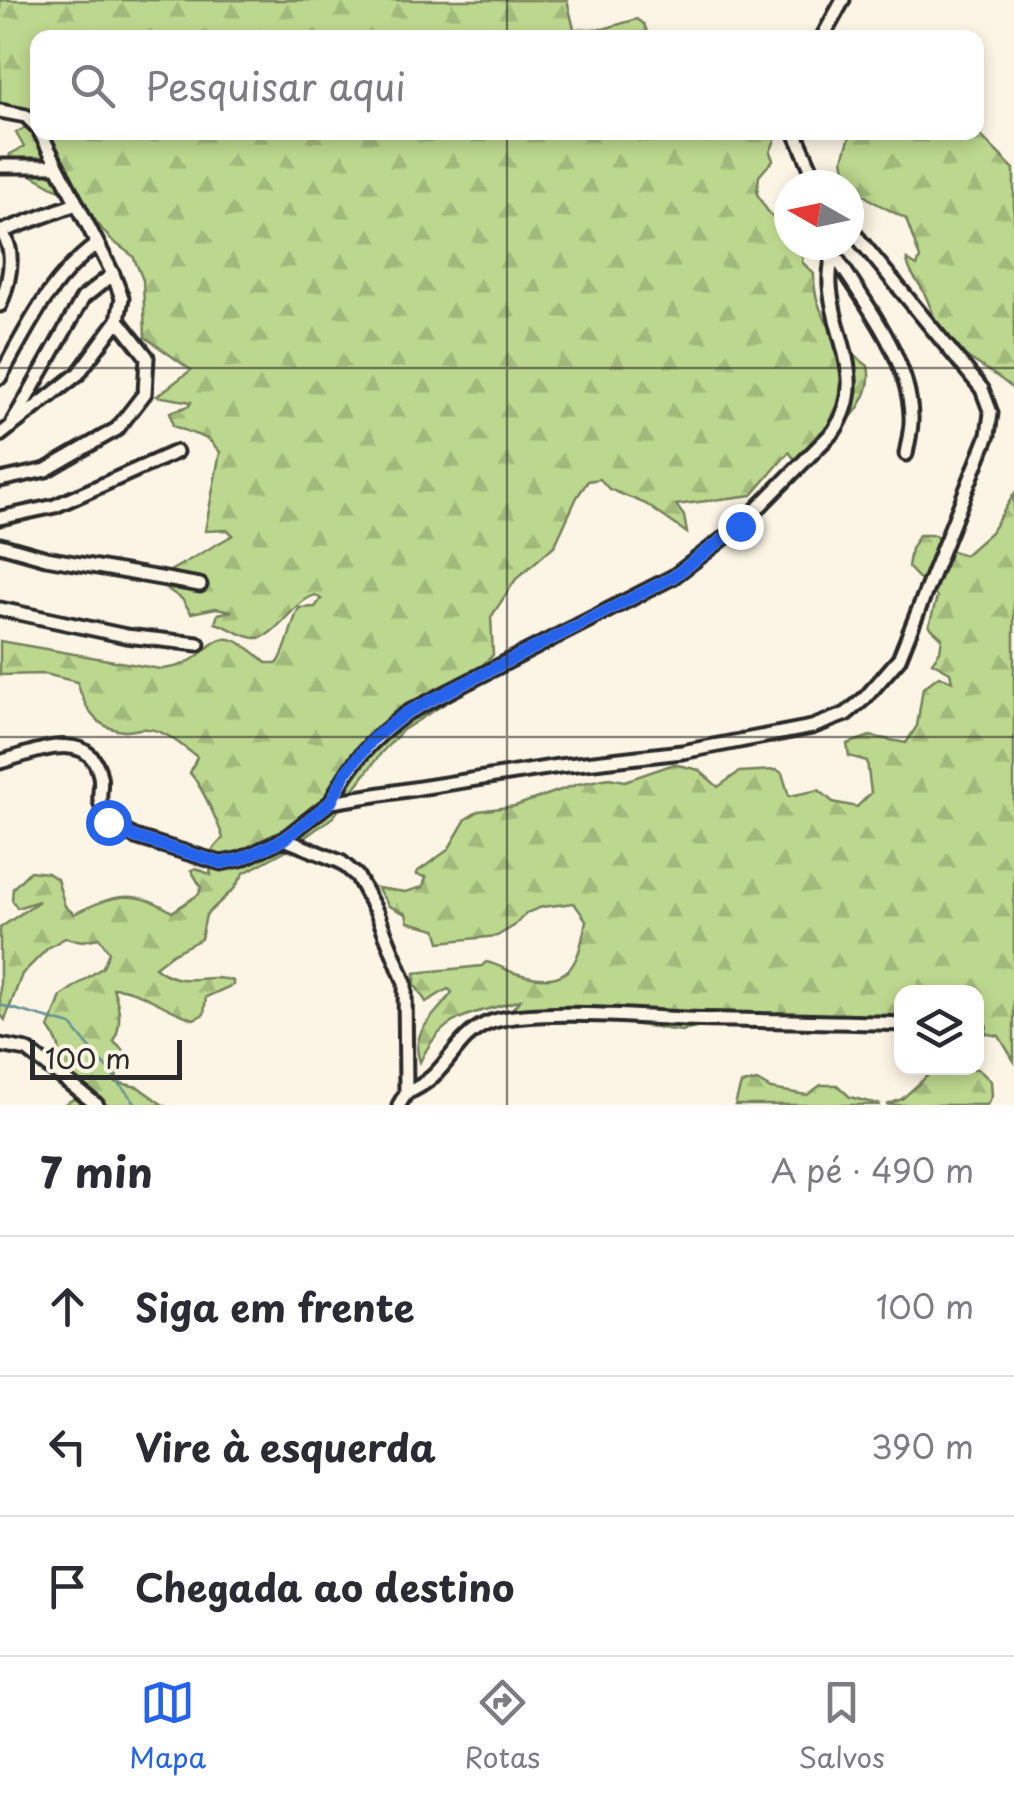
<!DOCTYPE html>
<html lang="pt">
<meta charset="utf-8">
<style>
:root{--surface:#fff;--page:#f7f7f7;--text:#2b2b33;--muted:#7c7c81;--line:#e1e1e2;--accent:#2563eb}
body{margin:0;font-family:"Playpen Sans",sans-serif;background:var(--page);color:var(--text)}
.controls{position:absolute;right:30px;bottom:30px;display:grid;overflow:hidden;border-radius:20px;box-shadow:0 5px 15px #0003}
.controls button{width:90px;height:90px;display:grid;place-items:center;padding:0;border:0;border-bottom:2px solid var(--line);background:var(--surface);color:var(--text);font:50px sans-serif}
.compass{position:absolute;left:774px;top:170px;width:90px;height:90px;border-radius:50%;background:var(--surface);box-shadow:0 5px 15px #0003;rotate:279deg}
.scale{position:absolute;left:30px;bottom:25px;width:152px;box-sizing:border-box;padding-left:10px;border:5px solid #2b2b2b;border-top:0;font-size:28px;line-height:35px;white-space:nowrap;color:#2b2b2b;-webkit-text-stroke:8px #fcf5e5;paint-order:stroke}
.stop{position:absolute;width:30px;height:30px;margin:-22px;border:8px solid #2563eb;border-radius:50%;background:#fff}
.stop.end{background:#2563eb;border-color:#fff;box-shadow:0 2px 10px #0008}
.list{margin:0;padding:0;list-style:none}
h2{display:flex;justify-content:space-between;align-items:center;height:130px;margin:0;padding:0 40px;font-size:42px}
h2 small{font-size:32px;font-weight:400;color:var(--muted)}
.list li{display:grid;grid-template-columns:65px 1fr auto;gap:30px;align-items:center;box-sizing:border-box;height:140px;padding:0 40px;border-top:2px solid var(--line)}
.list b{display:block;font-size:38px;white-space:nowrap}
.list em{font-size:32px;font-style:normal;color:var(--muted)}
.icon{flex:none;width:55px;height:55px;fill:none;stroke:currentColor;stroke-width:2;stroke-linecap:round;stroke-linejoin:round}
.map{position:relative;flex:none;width:1014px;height:1105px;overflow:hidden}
.search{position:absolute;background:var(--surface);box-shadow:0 5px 15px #0003;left:30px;right:30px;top:30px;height:110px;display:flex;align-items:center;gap:25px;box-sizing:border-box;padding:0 35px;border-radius:20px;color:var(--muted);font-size:38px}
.sheet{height:550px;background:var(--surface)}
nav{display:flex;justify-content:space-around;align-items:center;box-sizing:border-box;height:140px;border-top:2px solid var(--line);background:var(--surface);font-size:28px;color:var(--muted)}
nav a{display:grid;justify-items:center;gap:5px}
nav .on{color:var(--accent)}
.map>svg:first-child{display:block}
.forest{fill:url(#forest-firs);stroke:#74815c;stroke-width:2.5}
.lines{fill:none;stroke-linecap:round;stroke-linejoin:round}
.stream{stroke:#619295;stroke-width:2.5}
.street-casing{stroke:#2b2b2b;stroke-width:19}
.street{stroke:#fcf5e5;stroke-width:11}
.route{stroke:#2563eb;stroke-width:12}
.grid{fill:none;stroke:#2b2b2b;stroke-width:2.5;stroke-opacity:0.55}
</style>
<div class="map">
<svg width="1014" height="1105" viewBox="0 0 1014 1105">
<defs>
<pattern id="forest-firs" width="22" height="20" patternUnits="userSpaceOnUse" patternTransform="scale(2.5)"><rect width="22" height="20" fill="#bcd78e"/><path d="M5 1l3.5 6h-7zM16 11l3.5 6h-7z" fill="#a2b97b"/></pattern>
</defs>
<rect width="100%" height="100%" fill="#fcf5e5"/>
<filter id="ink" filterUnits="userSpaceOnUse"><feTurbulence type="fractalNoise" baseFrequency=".01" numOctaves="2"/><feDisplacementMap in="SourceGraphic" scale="20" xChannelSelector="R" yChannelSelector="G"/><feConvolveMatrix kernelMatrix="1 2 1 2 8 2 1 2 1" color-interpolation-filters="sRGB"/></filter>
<g filter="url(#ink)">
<!-- forest -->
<path class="forest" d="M0,0H567L574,29H603L637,19L644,24L649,37L38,38V132L778,133L770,152L773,160L759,176L757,194C765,207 772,224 789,222V245H804L802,262L814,274C813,313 838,344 868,366C877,406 829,438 802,461H796L789,452L752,495L676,505L684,516L687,533L646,504L609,489L600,479L588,481L577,497L555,545L516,579L491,617L493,655L468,679L479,682L403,730L381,753L333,817L290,848L244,873L234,889L206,915L201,939L172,954L155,967C184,991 204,971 233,981V985L206,997L204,1014L194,1019C167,1012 142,989 113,988C120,1008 122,1022 114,1042L124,1051L115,1082L138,1087L163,1105H63L79,1096L55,1065C64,1050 58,1042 49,1028L61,996L103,967L109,952L99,938L83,941L65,938L48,948L22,974L5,1020L0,1014V928L39,901L17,908L12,900L13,888L30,871L48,873L57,879L65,906L74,914C111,895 136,888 172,912L199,894L201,887L191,870L196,868L211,875L208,855L223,838C218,822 200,783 190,773L197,757C182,746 167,731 148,729C140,728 132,731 124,731C94,728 85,708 77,682L45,674L0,675V641L160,669C219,667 205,606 266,663H278C289,645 290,626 299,608L315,607L321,599L315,595C293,601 275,640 255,638C242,637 228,626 215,623L218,614L232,611L216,608L191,613L182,599L161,585L162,579L170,571L233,535L228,530L205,531L220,452L208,439L173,426L170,412L189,406L191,402L157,396L191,370L145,337L143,280L133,256L110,239L74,194L55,188L8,162L10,154L24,147L16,133L31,124L0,111Z
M977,132L1014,169V390C993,369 964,361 945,337C933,322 931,303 921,287C914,276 910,274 907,260L917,266L920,258L906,219L872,201L856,189L846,175L843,159L851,133Z
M1014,494V1061L999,1036L977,1032L976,992H902L901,1025L722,1023L681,1031L616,1022L506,1016L520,1000C472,1016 444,1011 420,1062C408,1030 438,1015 452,992L448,989L426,1002L415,985V973L482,966L486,962C497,964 505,970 515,973C569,989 578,968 586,920L574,903L542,907L526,913L514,926L497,936L440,942L436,929L408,922L406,914L389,906L377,888L405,892L423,887L426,877L417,875V872L448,850L466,819L479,811L515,806L578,784L609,778L625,781L674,764L699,770L718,787L739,772L777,770L782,773L789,796L819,790L833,802L857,807L871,793L867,761L849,756L847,744L870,736L906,743L917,726L923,688L939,676L952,681L950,672L932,662L940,651L942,638L929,626L937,597L908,567L911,549L919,535H935L945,549L965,555L991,532Z
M936,1068L978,1069L991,1081L992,1096L987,1105H887L902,1099Z
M757,1081L771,1089L807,1095L821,1085H837L850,1097L881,1105H735L741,1084Z"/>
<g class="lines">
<!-- stream -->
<path class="stream" d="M0,1005L71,1025L137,1105"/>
<defs>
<path id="street" d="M822,38L843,0
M0,111L26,116L38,128
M795,132L818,185
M0,166H57
M0,231C18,250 9,282 0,305
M3,231L76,204
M834,254C864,302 909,357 911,416C912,428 908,442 906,454
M0,377C28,327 49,279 97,244
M13,422L83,298L113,274
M0,435L78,374L118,320L122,298L113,274L40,132
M0,480L46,470L117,429L145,393L147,357L118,320
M0,518L55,506L176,452
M0,545L46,558L200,585
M0,609L126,636L198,644
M0,762C33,753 90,726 100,776C102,784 99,792 100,800C101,807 105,815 108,823L135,837L221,863L241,859L284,839L331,802L559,766L682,752L812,727L846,714L865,698L899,659L988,435L991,413L982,389L849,227
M331,802C351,762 371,740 407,713L673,577L740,526L834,431C869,379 833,339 830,285C829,272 832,257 835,245
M284,839L341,862L357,876L377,913L405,983L406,1093L399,1105
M976,1026L978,1027
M0,1045L27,1050L97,1105
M406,1093C449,1076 451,1040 486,1024C523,1007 641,1017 685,1019C757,1021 829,1021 902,1024"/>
</defs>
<!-- street casing -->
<use href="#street" class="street-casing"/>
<!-- street -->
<use href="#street" class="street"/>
</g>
</g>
<g class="lines" filter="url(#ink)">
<!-- route -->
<path class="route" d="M108,822L135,837L221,863L241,859L284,839L331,802L346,772L373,739L406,713L673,577L740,526"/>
</g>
<!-- grid -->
<path class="grid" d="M507,0V38M507,132V1105M0,368H1014M0,737H1014"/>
</svg>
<div class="controls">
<button><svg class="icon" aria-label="layers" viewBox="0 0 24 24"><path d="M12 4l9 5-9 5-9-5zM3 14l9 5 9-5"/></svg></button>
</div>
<svg class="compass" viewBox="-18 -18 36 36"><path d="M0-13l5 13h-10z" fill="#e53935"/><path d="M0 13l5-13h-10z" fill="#7c7c81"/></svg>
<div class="scale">100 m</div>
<div class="stop" style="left:108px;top:822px"></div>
<div class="stop end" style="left:740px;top:526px"></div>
<div class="search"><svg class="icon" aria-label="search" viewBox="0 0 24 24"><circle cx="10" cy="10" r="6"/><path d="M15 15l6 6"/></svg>Pesquisar aqui</div>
</div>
<section class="sheet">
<h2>7 min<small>A pé · 490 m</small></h2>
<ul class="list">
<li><svg class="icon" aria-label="ahead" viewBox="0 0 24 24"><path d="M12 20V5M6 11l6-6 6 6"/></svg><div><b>Siga em frente</b></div><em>100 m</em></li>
<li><svg class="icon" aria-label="left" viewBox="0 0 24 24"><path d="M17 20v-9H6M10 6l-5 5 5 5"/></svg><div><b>Vire à esquerda</b></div><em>390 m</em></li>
<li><svg class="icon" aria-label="arrive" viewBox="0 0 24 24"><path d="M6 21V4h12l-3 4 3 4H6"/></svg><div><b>Chegada ao destino</b></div></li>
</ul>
</section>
<nav>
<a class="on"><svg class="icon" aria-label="map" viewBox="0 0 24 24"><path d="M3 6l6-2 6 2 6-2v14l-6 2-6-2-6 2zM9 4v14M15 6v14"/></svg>Mapa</a>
<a><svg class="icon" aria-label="directions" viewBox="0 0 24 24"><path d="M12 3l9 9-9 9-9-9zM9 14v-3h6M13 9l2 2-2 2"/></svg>Rotas</a>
<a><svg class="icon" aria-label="saved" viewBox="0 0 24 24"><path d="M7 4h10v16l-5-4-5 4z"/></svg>Salvos</a>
</nav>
